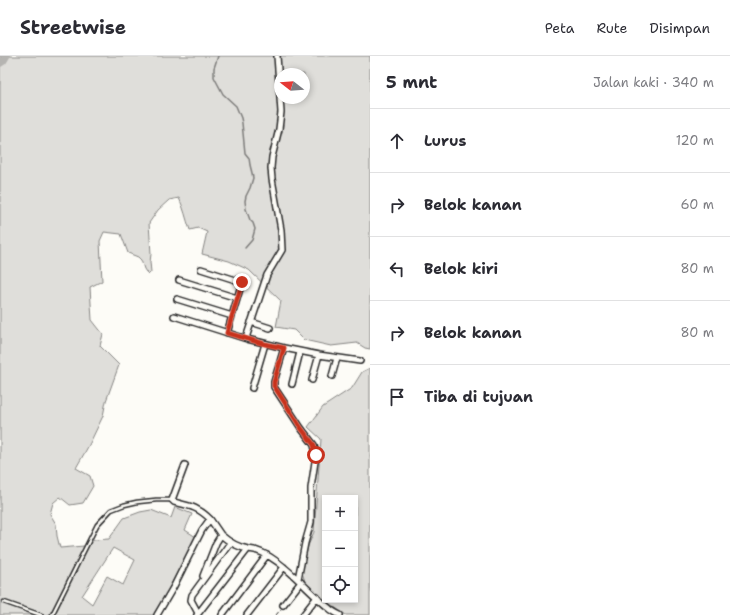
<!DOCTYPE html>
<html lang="id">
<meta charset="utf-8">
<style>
:root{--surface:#fff;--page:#f2f2f3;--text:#2b2b33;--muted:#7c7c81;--line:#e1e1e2}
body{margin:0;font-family:"Shantell Sans",sans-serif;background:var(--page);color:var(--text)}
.controls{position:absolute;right:12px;bottom:12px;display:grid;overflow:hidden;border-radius:0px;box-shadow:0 2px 6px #0003}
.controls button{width:36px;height:36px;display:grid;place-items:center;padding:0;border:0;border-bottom:1px solid var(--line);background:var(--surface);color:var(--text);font:20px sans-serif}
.compass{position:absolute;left:274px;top:12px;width:36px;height:36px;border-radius:50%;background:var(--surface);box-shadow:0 2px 6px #0003;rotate:287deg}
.stop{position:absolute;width:12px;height:12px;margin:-9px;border:3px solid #c8321e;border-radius:50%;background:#fff}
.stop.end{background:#c8321e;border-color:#fff;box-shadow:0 1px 4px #0008}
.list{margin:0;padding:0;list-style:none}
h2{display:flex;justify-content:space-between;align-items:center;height:52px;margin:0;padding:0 16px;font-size:17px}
h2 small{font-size:13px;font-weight:400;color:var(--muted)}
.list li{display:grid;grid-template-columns:26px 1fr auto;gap:12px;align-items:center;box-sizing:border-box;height:64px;padding:0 16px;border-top:1px solid var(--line)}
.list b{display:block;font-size:15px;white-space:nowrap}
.list em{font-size:13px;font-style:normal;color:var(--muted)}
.icon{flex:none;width:22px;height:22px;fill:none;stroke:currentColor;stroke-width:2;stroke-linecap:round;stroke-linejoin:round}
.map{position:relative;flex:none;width:370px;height:559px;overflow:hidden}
header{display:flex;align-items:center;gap:24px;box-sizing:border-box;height:56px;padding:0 20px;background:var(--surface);border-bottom:1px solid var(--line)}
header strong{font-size:19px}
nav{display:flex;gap:22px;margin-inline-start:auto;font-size:14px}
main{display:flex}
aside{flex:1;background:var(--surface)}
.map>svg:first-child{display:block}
.green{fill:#dfdeda;stroke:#858482;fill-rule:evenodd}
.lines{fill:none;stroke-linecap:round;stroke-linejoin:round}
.stream{stroke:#7e7d7b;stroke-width:1.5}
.river{stroke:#b5b4b1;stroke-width:8}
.lane-casing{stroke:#2b2b2b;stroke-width:5.5}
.street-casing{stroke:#2b2b2b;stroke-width:8}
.path{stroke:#2b2b2b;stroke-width:1;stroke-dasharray:4 3;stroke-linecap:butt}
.lane{stroke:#fdfcf7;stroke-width:2.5}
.street{stroke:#fdfcf7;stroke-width:5}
.route{stroke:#c8321e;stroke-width:5}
</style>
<header>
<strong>Streetwise</strong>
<nav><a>Peta</a><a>Rute</a><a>Disimpan</a></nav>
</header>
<main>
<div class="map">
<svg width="370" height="559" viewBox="0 0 370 559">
<rect width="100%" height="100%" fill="#fdfcf7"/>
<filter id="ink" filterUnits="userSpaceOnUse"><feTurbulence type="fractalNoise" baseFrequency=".025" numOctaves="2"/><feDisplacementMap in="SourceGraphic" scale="8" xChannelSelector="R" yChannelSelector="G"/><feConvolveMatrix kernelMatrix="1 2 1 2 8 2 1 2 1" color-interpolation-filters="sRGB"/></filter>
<g filter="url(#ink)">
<!-- green -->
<path class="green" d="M1,0H370V293L365,292L357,287L331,290L304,284L294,274L276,271L281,245L249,214L229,205L202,198L207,176L198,172L190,174C186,163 184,152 179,142L169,144L158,154L149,167L151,198L150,206L151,216L148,219L144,213L141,204L138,201L128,197L121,178L104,176L100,185L102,225L90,231L92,264L103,278L100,290L119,309L106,345L103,360L89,389L76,412L90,420L93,430L83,447L70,449L60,441L53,447L50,458L56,468L57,480L60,492L84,490L94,484L109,483L124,462L140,456L151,454L171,462L175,451L192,458L185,474L196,481L155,559H0V1ZM280,18H304V42H280ZM113,492L135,504L123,529L107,520L92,548L82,540Z
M370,312V559H346L327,546L306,528L302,517L308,490L314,476L321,383L308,371L323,351L352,332L362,316ZM325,442H355V544H325Z"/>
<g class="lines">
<!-- stream -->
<path class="stream" d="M218,0L214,12V21L223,38L236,50L241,62L242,67L245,97L249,102L250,109L252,117L253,122L250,132L246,140L245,145L246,153L250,164L253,167L255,173L252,184L245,192"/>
<!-- river -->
<path class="river" d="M0,7L3,5L6,0"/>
<defs>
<path id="lane" d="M4,546L41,559
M52,559L97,469L111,454L124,449L137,446L156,444H171"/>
<path id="street" d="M277,0L280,41
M280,42L281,56L279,73L272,101L271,112L272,123L281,174L282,194L267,219L247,279V283L284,292L274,326V331L301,372L314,389L316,399L311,432V466L305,487L298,523
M201,213L242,226L227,277
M179,224L237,242
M177,243L232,260
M174,260L247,283
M251,266L270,272
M284,292L319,299L360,305
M332,320L337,302
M312,324L319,299
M292,328L300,296
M252,332L265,288
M185,409L172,444L174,446C190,450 198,451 210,463
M203,520L216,487L221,479C229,486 237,491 248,493
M283,549L301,526
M198,557L191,544L192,539L230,487
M157,559L174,530L202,474L210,463L221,479
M197,559L248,493C277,495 306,535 329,552C332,555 336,557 340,559
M222,559L267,499
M247,559L284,511
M303,559L317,541"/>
</defs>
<!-- lane casing -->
<use href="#lane" class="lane-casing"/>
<!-- street casing -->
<use href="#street" class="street-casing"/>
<!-- path -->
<path class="path" d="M276,559L281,553"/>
<!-- lane -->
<use href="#lane" class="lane"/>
<!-- street -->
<use href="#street" class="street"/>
</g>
</g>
<g class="lines" filter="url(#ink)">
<!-- route -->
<path class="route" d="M242,226V227L227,277L265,288L284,292L274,326V330L301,372L314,389L316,399"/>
</g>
</svg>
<div class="controls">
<button>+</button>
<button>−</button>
<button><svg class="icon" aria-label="locate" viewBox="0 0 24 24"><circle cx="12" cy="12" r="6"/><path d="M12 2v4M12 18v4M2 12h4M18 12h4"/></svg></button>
</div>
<svg class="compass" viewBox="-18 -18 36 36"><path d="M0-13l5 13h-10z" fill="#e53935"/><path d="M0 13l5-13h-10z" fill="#7c7c81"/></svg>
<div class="stop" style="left:316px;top:399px"></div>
<div class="stop end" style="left:242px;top:226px"></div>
</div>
<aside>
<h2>5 mnt<small>Jalan kaki · 340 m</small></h2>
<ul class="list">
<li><svg class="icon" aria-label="ahead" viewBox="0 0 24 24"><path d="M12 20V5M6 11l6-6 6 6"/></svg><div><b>Lurus</b></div><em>120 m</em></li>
<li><svg class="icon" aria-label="right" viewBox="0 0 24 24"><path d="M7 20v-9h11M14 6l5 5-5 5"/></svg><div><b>Belok kanan</b></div><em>60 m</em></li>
<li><svg class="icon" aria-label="left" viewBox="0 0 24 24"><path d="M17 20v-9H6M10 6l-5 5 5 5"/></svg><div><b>Belok kiri</b></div><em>80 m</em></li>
<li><svg class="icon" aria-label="right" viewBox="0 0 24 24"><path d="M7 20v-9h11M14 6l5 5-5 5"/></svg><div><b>Belok kanan</b></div><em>80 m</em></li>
<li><svg class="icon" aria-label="arrive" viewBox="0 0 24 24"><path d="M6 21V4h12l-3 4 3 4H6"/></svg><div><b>Tiba di tujuan</b></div></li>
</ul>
</aside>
</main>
